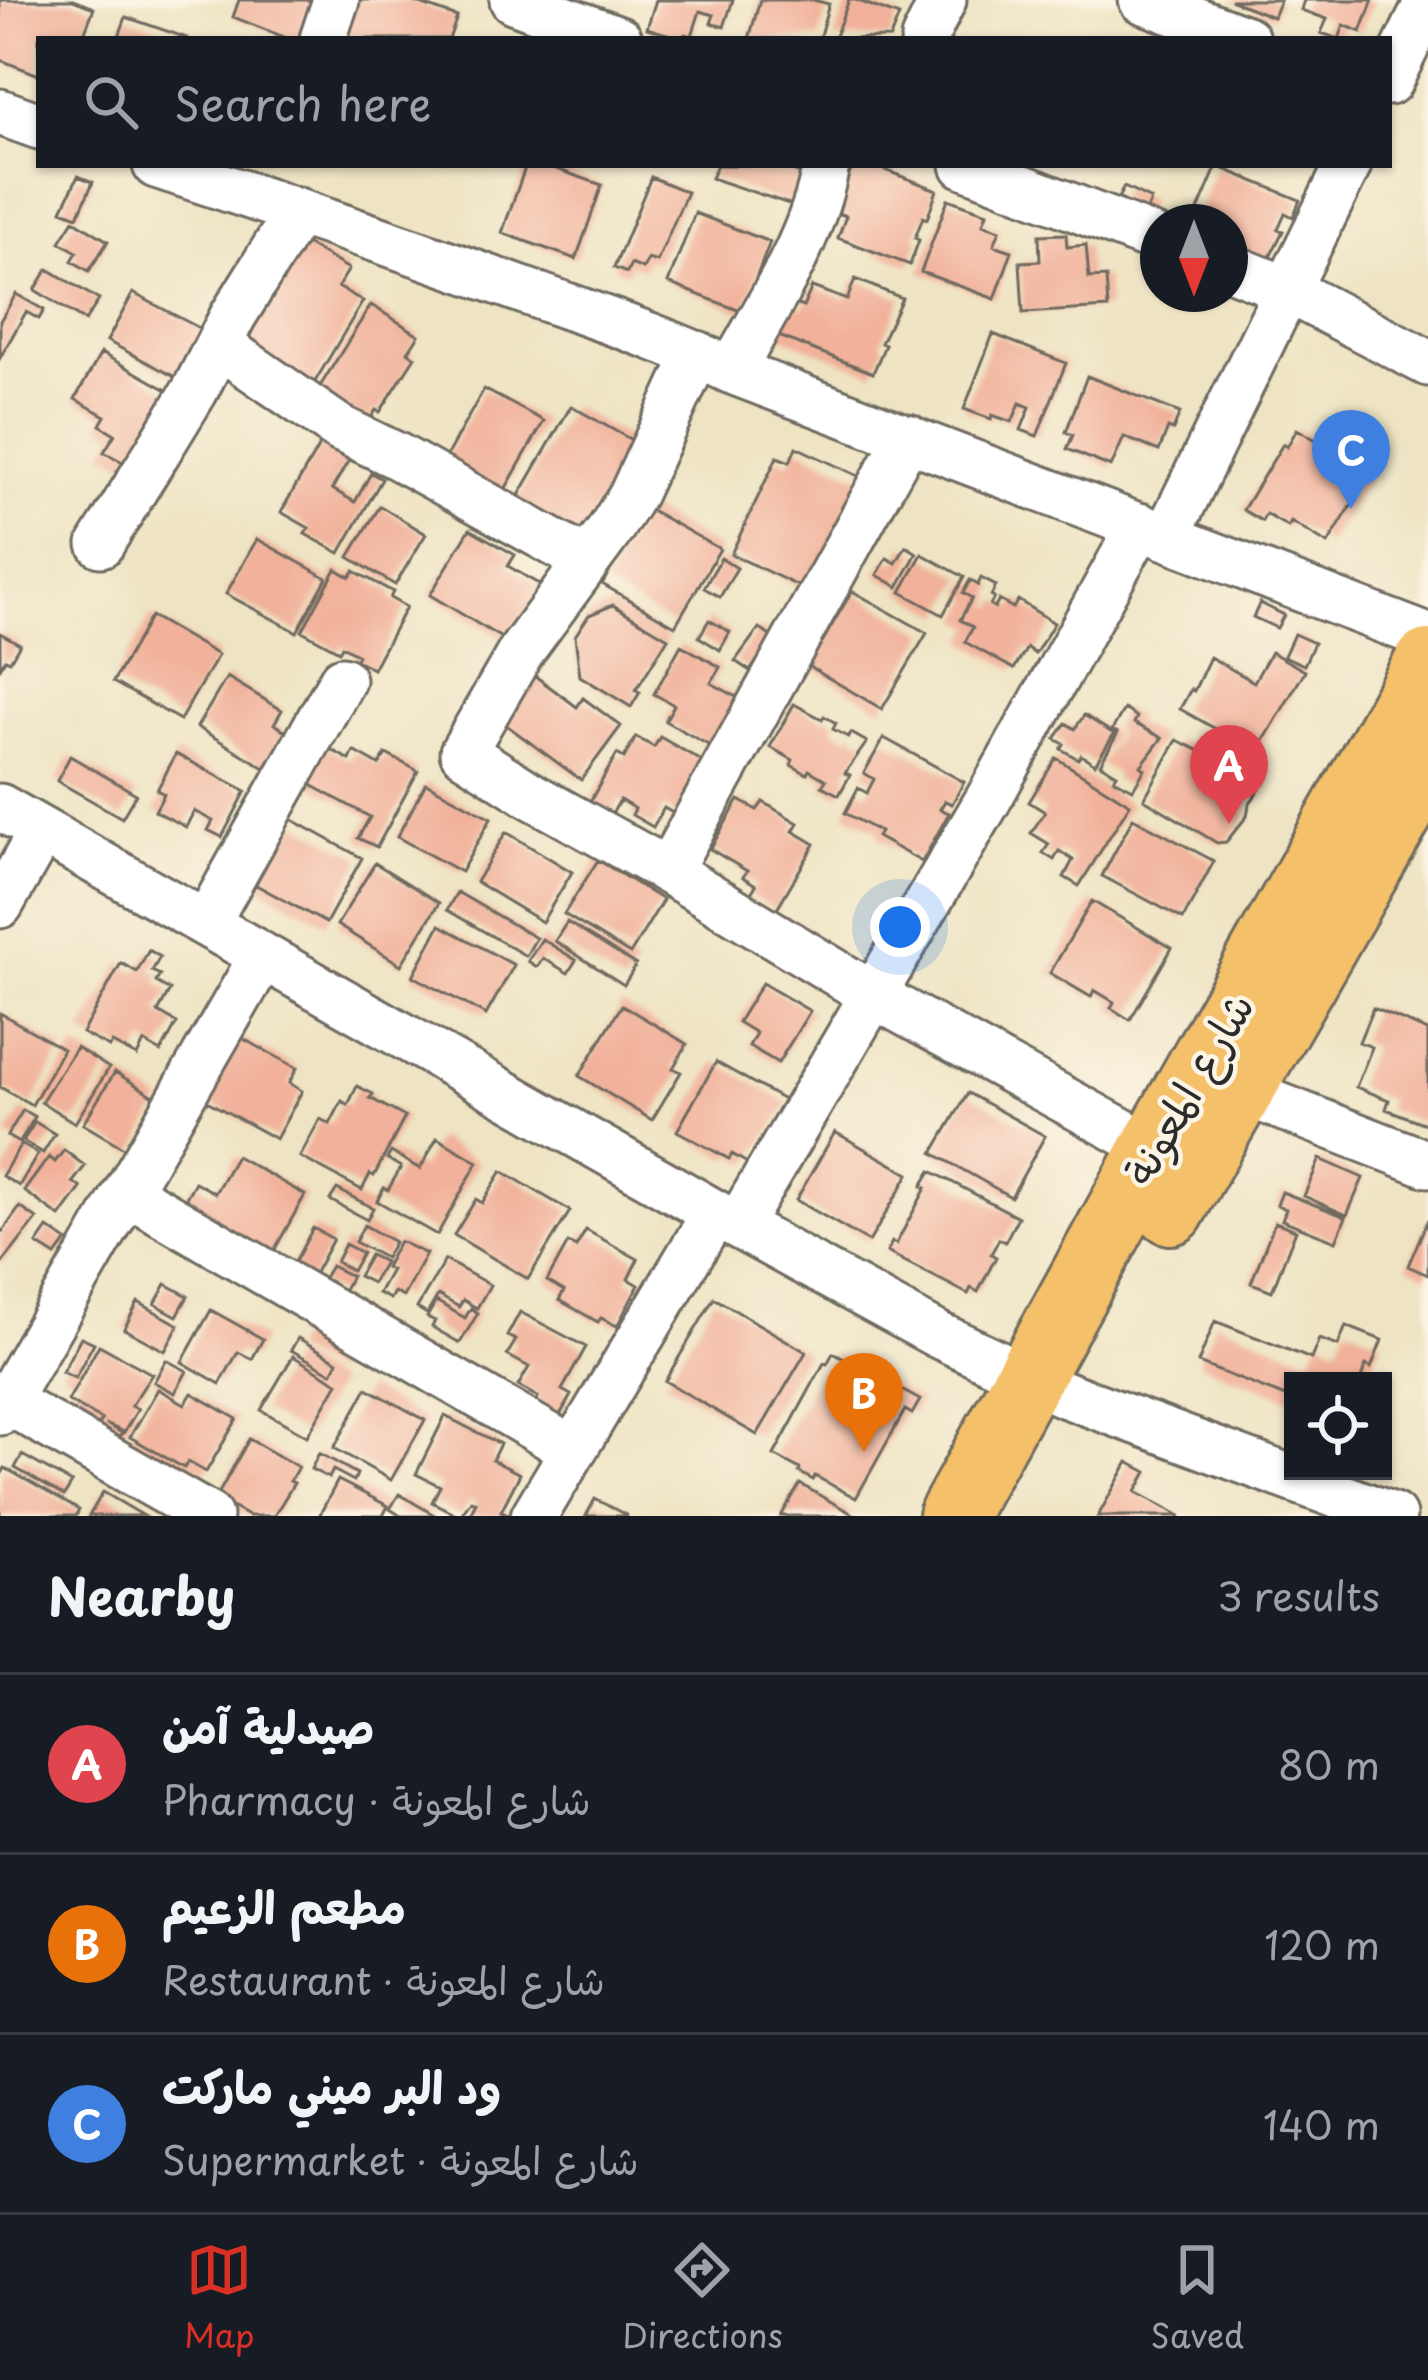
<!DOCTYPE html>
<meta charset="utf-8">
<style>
:root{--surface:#171b24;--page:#20242c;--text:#f1f3f6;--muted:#9ea1a6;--line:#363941;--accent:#d93025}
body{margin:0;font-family:"Playpen Sans","Playpen Sans Arabic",sans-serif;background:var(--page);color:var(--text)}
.controls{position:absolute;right:36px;bottom:36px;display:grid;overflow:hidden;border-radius:0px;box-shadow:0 3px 9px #0004}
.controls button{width:108px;height:108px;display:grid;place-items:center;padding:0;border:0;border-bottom:3px solid var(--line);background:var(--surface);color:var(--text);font:60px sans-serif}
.compass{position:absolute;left:1140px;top:204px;width:108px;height:108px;border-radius:50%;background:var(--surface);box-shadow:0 3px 9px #0004;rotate:180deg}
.you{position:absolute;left:900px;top:927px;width:42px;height:42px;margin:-30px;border:9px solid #fff;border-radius:50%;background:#1a73e8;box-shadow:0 0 0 18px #1a73e833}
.badge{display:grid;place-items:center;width:78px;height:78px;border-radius:50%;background:var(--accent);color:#fff;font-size:39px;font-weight:700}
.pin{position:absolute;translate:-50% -99px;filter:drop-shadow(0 3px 6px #0008)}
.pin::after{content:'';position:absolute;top:63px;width:42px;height:36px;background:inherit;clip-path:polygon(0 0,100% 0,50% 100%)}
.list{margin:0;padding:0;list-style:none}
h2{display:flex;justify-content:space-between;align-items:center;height:156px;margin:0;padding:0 48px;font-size:51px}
h2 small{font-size:39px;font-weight:400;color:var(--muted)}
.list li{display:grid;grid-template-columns:78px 1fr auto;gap:36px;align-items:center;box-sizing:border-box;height:180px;padding:0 48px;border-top:3px solid var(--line)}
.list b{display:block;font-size:45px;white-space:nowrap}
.list p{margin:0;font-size:39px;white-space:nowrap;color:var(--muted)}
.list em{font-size:39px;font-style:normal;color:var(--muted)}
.icon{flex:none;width:66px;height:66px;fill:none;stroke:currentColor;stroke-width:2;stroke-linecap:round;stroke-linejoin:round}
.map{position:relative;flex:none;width:1428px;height:1516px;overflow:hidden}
.search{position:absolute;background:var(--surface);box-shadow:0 3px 9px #0004;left:36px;right:36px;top:36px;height:132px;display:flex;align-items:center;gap:30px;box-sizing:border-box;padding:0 42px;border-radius:0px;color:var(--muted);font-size:45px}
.sheet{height:696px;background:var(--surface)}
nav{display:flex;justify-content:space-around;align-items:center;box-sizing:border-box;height:168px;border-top:3px solid var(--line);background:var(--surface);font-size:33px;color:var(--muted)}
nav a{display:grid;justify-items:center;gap:6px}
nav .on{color:var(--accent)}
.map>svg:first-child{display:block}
.building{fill:#f1b19a}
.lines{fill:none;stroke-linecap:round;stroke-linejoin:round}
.minor-casing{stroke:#6f6b60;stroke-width:51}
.highway-casing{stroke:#6f6b60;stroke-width:72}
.minor{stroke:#fff;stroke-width:45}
.highway{stroke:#f4c16b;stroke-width:66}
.labels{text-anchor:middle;stroke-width:9;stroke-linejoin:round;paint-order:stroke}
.street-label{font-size:42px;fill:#2b2b2b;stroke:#fcf5e5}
</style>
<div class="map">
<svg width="1428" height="1516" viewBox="0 0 1428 1516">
<rect width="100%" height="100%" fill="#fcf5e5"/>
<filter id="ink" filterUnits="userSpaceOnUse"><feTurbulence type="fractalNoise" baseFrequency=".00833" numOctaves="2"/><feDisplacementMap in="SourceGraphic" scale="24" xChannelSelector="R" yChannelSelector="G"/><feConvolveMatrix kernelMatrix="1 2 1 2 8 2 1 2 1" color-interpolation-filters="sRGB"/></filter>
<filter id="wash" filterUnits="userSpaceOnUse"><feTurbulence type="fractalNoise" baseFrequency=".004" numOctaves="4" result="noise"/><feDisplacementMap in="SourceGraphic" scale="48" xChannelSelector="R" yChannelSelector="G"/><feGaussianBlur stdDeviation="2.7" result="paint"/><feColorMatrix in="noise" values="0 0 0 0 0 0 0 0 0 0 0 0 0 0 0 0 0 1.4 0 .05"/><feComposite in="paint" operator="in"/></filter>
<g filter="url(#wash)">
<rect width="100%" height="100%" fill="#eee3c2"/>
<g id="blocks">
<!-- building -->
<path class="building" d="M0,0H73L94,8L82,39H39V75L0,60Z
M239,0H328L312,39H289L233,17Z
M355,0H409L457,17L449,39H341Z
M656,0H733L724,27L711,23L714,15L700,11L692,36L685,34L683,39L647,28Z
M760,0H813L829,4L819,39H749Z
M849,0H856L899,16L890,38L834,39Z
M1230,0H1280L1273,17Z
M1304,0H1373L1361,32L1344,25L1339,39L1321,33L1327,19L1301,10Z
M126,17L187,38V39H118Z
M526,165H545L602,185L576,259L502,233Z
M717,165H798L795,172L815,180L801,208L711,178Z
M853,165H872L937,190L927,219L923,217L915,238L919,240L910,265L838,238L846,216L835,212Z
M1217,166L1300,200L1293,217L1285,213L1278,229L1283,231L1266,265L1230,258V222H1193Z
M78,176L93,182L78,216L62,210Z
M651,177L687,192L657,262L648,259L643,269L631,264L627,273L614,268Z
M1124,187L1151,200L1146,212L1118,198Z
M948,199L987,213L983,224L1000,230L994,245L1012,251L995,299L921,272Z
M695,213L770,242L743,312L668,283Z
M74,220L108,241L89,271L72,261L77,252L60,242Z
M1066,234L1067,247L1086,245L1089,278L1106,277L1108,308L1023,313L1020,262L1040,261L1039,235Z
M299,240L349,269L338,287L363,301L310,390L236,346Z
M48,269L99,300L85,321L35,290Z
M855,279L902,298L881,343L885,345L873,373L766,331L787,301L803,307L812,287L847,300Z
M133,293L203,330L177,378L107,341Z
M16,294L44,310L39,319L26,312L0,358V321Z
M371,305L419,335L408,352L415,357L380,412L376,410L367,424L312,399Z
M993,334L1066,363L1037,436L1021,430L1030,407L1020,403L1012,422L992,415L991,419L964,409Z
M101,353L174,394L132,467L104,452L115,434L100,425L105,416L75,399Z
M1087,376L1180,413L1173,430L1168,428L1159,451L1124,437L1111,467L1067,449L1073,435L1066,432Z
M484,389L544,421L499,500L444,460Z
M571,406L635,442L575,547L510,511Z
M1297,429L1345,457L1343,461L1369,476L1328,544L1291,522L1288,527L1266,514L1262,521L1243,510L1283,444L1287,447Z
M320,444L349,460L332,489L355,502L371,473L382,479L340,553L305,534L309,528L281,512Z
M796,447L865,479L819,596L731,554L777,457L790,462Z
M380,506L426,534L395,585L349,557Z
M647,508L720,549L675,626L602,584Z
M470,529L515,555L508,566L547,589L513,645L430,595Z
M257,539L327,578L297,632L226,594Z
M906,546L917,553L898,587L877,575L887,558L896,563Z
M922,554L964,577L943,615L901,592Z
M721,558L737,568L720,597L704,588Z
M336,569L350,577L354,571L393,592L390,598L406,607L373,669L356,660L358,655L342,646L339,651L302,631Z
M981,578L996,586L991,596L994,598L990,605L995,608L999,600L1013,608L1018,600L1054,623L1035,654L1027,648L1014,669L965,642L973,627L960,620L972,598L963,593L970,580L978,585Z
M852,591L927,633L882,709L808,666Z
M1260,603L1284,615L1277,628L1253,617Z
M613,605L668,638L636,690L640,692L631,707L580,676L575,636L589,615Z
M151,616L218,655L180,720L113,682Z
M709,620L730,632L720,650L699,637Z
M759,628L773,638L750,671L735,661Z
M0,633L20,644L10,661L5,659L0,668Z
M1294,634L1314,643L1304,665L1284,656Z
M681,645L720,667L711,683L748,703L721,752L665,721L674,705L654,694Z
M1271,652L1305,671L1257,752L1180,709L1191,689L1194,691L1210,657L1254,682Z
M535,676L577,707L583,698L621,726L581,780L502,722Z
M227,677L282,710L274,724L287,732L265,768L197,727Z
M794,704L822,719L824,716L836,723L833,729L848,737L851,733L867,742L845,773L850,775L839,795L822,786L826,780L809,770L807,774L791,765L793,760L770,747Z
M1124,709L1137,717L1134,723L1162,738L1141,766L1145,769L1133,789L1114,779L1117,774L1100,764L1118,733L1112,730Z
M1084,715L1114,734L1095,764L1081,755L1078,759L1061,749L1064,744L1055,739L1066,723L1075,729Z
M636,737L654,747L660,737L707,764L685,820L664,808L653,827L632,815L635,809L620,800L606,824L584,812L617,754L624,758Z
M884,738L964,782L952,804L945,801L940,809L949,813L922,862L877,837L880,832L845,813L858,788L867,793L874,779L864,773Z
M1177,740L1260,780V789L1249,804L1247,816L1226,842L1217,843L1144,799Z
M324,746L350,760L354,751L379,765L386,754L418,771L377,847L358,838L370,817L304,781Z
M176,754L246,791L222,837L208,830L213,821L194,811L186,827L155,811L164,794L157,790Z
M70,756L136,794L122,818L57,781Z
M1056,758L1130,804L1079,886L1064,877L1073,860L1059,851L1054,860L1043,853L1049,844L1031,833L1045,812L1029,802Z
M426,783L491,818L461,872L397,837Z
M739,800L757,810L763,802L798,823L793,831L815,844L776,910L750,895L756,885L743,877L747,871L710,849Z
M284,815L362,858L326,923L247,880Z
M1133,818L1214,861L1183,919L1102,876Z
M506,832L572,872L542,922L476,882Z
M598,860L663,900L630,954L564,914Z
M375,863L439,903L401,965L337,925Z
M457,892L536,938L526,956L447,910Z
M1092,901L1172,948L1130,1020L1111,1008L1114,1002L1094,990L1091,997L1050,973Z
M567,922L636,965L624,985L555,941Z
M440,925L514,965L486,1015L413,976Z
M542,939L576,960L568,973L543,958L537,967L528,961Z
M149,950L160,957L152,971L160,975L156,982L170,990L158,1012L177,1023L161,1052L144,1042L137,1056L112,1043L109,1047L82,1033L121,963L137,972Z
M762,983L810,1011L778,1063L749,1046L756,1033L738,1022Z
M622,1005L687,1044L673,1068L681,1072L652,1120L579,1076Z
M1373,1008L1428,1031V1125L1386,1109L1389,1100L1356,1087L1372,1047L1359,1042Z
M0,1013L63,1049L32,1105L0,1087Z
M240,1037L297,1068L289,1083L302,1091L276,1139L205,1100Z
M76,1047L109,1068L75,1123L41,1102Z
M716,1062L789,1103L749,1164L732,1154L729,1159L677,1131Z
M115,1072L162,1101L134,1154L83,1124Z
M357,1086L373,1094L370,1098L405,1117L374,1176L370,1174L362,1190L300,1157L320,1119L330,1124L342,1101L348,1105Z
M968,1093L1045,1136L1011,1197L933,1153Z
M23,1110L35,1117L19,1143L7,1136Z
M35,1122L55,1134L43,1153L23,1141Z
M835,1132L909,1174L869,1242L796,1200Z
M437,1138L478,1162L437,1235L377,1201L384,1188L388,1190L401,1167L387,1159L391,1152L420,1169Z
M21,1144L38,1154L19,1186L2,1176Z
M64,1150L85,1166L73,1182L81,1188L60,1217L24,1191L49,1157L55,1162Z
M236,1156L305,1195L271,1256L184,1201L195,1182L215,1193Z
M1320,1159L1363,1178L1347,1215L1304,1196Z
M502,1171L570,1211L528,1279L454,1235L476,1199L482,1203Z
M931,1171L1018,1217L1005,1242L999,1239L991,1254L996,1257L978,1292L971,1288L968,1294L887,1252L892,1242L896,1244L926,1188L922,1186Z
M337,1189L373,1208L367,1220L330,1200Z
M1282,1192L1346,1217L1336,1241L1282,1220L1286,1209L1277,1205Z
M20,1207L37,1219L0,1266V1229L3,1231Z
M1428,1219V1275L1408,1266Z
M1275,1222L1296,1230L1272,1291L1251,1283Z
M364,1225L394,1242L385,1258L355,1242Z
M48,1228L67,1241L56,1256L37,1244Z
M313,1228L333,1239L311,1280L291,1269Z
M586,1230L638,1259L628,1279L639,1285L617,1326L601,1318L598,1322L559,1300L564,1291L547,1281L568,1243L576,1247Z
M399,1241L426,1254L403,1297L394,1292L390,1299L378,1293L391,1270L385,1267Z
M345,1244L362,1253L352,1271L336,1262Z
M370,1255L384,1262L372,1283L358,1276Z
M445,1260L490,1285L477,1308L463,1300L459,1307L438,1295L427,1314L417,1308Z
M331,1266L351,1276L341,1295L320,1284Z
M166,1284L188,1296L177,1316L155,1304Z
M714,1298L806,1352L757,1435L665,1381Z
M436,1301L465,1318L471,1308L478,1313L460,1343L432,1327L435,1321L427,1317Z
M138,1302L179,1325L165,1351L124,1329Z
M211,1310L263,1339L252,1359L238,1352L220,1384L182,1362Z
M520,1312L586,1347L562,1390L571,1395L554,1426L529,1413L538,1397L518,1386L529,1367L507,1355L516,1340L507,1336Z
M1215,1321L1311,1359L1319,1339L1338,1346L1346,1326L1382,1340L1371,1368L1366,1365L1360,1381H1293V1400L1198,1363Z
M81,1337L94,1343L75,1378L62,1372Z
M298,1338L338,1361L332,1373L291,1350Z
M99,1345L152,1374L131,1406L138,1409L124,1432L106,1424L122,1433L116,1443L95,1430L102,1420L68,1401Z
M833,1353L920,1400L912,1414L905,1410L856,1498L815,1476L813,1480L799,1472L800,1469L774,1455L824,1363L827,1364Z
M293,1356L338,1383L307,1436L261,1410Z
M166,1360L187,1371L175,1393L154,1382Z
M367,1388L425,1420L391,1480L334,1448Z
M158,1389L185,1404L192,1393L237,1419L206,1472L188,1462L184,1468L130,1437Z
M445,1416L500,1444L492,1460L520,1474L501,1511L513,1516H469L476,1502L471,1500L460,1516L432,1502L440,1486L416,1474Z
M249,1439L298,1467L290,1481L294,1483L274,1516H248L216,1498Z
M319,1453L357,1474L354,1481L333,1470L329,1478L311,1469Z
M22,1455L72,1483L64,1496L15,1468Z
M1128,1462L1147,1472L1136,1492L1181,1516H1098Z
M5,1468L79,1510L76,1516H0V1477Z
M338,1480L388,1506L383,1516H319Z
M800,1484L856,1516H781Z
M103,1492L144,1516H89Z
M399,1494L436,1516H401L390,1509Z
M595,1499L628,1516H586Z"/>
</g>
</g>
<g filter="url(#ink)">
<use href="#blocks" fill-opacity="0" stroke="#6f6b60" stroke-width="3"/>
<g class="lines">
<defs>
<path id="minor" d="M513,0L619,39
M1142,0L1246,39
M323,39L336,0
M924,39L943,0
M1389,82L1428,2
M0,112L39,126
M156,165C282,206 408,249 533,294C600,318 668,340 732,371L1428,637
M964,165L1158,240
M1230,267L1288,290L1428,363
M219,345L339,428L397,456L587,561
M697,354L633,493L608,533L522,650L463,752L532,796L668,871L873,995L1154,1149
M732,371C768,305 813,239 826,165
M1167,536L1348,165
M101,544L194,392L233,316L298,211
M0,807L715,1213L938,1335L1061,1393L1393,1516
M668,871L908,437
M0,905L42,831
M206,924L342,680
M1241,1091L1428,1164
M128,1193L573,1450
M738,1225L988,800L1140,526
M0,1397L209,1516
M0,1412L262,957
M534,1516L715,1213"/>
<path id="highway" d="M1171,1211L1428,763
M952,1516L1154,1149L1428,663"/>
</defs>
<!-- minor casing -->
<use href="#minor" class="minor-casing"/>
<!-- highway casing -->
<use href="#highway" class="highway-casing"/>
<!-- minor -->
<use href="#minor" class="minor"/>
<!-- highway -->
<use href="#highway" class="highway"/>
</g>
</g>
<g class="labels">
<!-- street labels -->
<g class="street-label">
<text transform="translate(1189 1089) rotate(-60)" y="15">شارع المعونة</text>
</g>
</g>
</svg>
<div class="controls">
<button><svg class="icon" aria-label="locate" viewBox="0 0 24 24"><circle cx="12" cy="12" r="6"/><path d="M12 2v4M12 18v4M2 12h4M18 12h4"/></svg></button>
</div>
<svg class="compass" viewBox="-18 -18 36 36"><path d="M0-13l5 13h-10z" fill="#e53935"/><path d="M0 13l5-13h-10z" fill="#9ea1a6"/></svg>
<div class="you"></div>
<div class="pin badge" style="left:1229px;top:824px;background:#e0444e">A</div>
<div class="pin badge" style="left:864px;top:1452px;background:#e8710a">B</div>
<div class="pin badge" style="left:1351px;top:509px;background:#3f7fe0">C</div>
<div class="search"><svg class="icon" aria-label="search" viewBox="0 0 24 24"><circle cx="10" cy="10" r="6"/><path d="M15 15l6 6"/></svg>Search here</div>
</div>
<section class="sheet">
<h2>Nearby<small>3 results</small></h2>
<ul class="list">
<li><span class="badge" style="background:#e0444e">A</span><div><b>صيدلية آمن</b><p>Pharmacy · شارع المعونة</p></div><em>80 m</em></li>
<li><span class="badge" style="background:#e8710a">B</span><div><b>مطعم الزعيم</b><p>Restaurant · شارع المعونة</p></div><em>120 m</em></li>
<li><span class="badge" style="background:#3f7fe0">C</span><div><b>ود البر ميني ماركت</b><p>Supermarket · شارع المعونة</p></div><em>140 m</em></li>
</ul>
</section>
<nav>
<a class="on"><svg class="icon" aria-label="map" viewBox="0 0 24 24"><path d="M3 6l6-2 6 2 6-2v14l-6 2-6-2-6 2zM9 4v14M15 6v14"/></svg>Map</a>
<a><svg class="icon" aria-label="directions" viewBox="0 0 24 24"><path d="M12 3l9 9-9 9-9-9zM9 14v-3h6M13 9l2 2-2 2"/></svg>Directions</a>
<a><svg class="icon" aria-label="saved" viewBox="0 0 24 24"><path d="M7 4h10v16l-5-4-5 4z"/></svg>Saved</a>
</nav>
